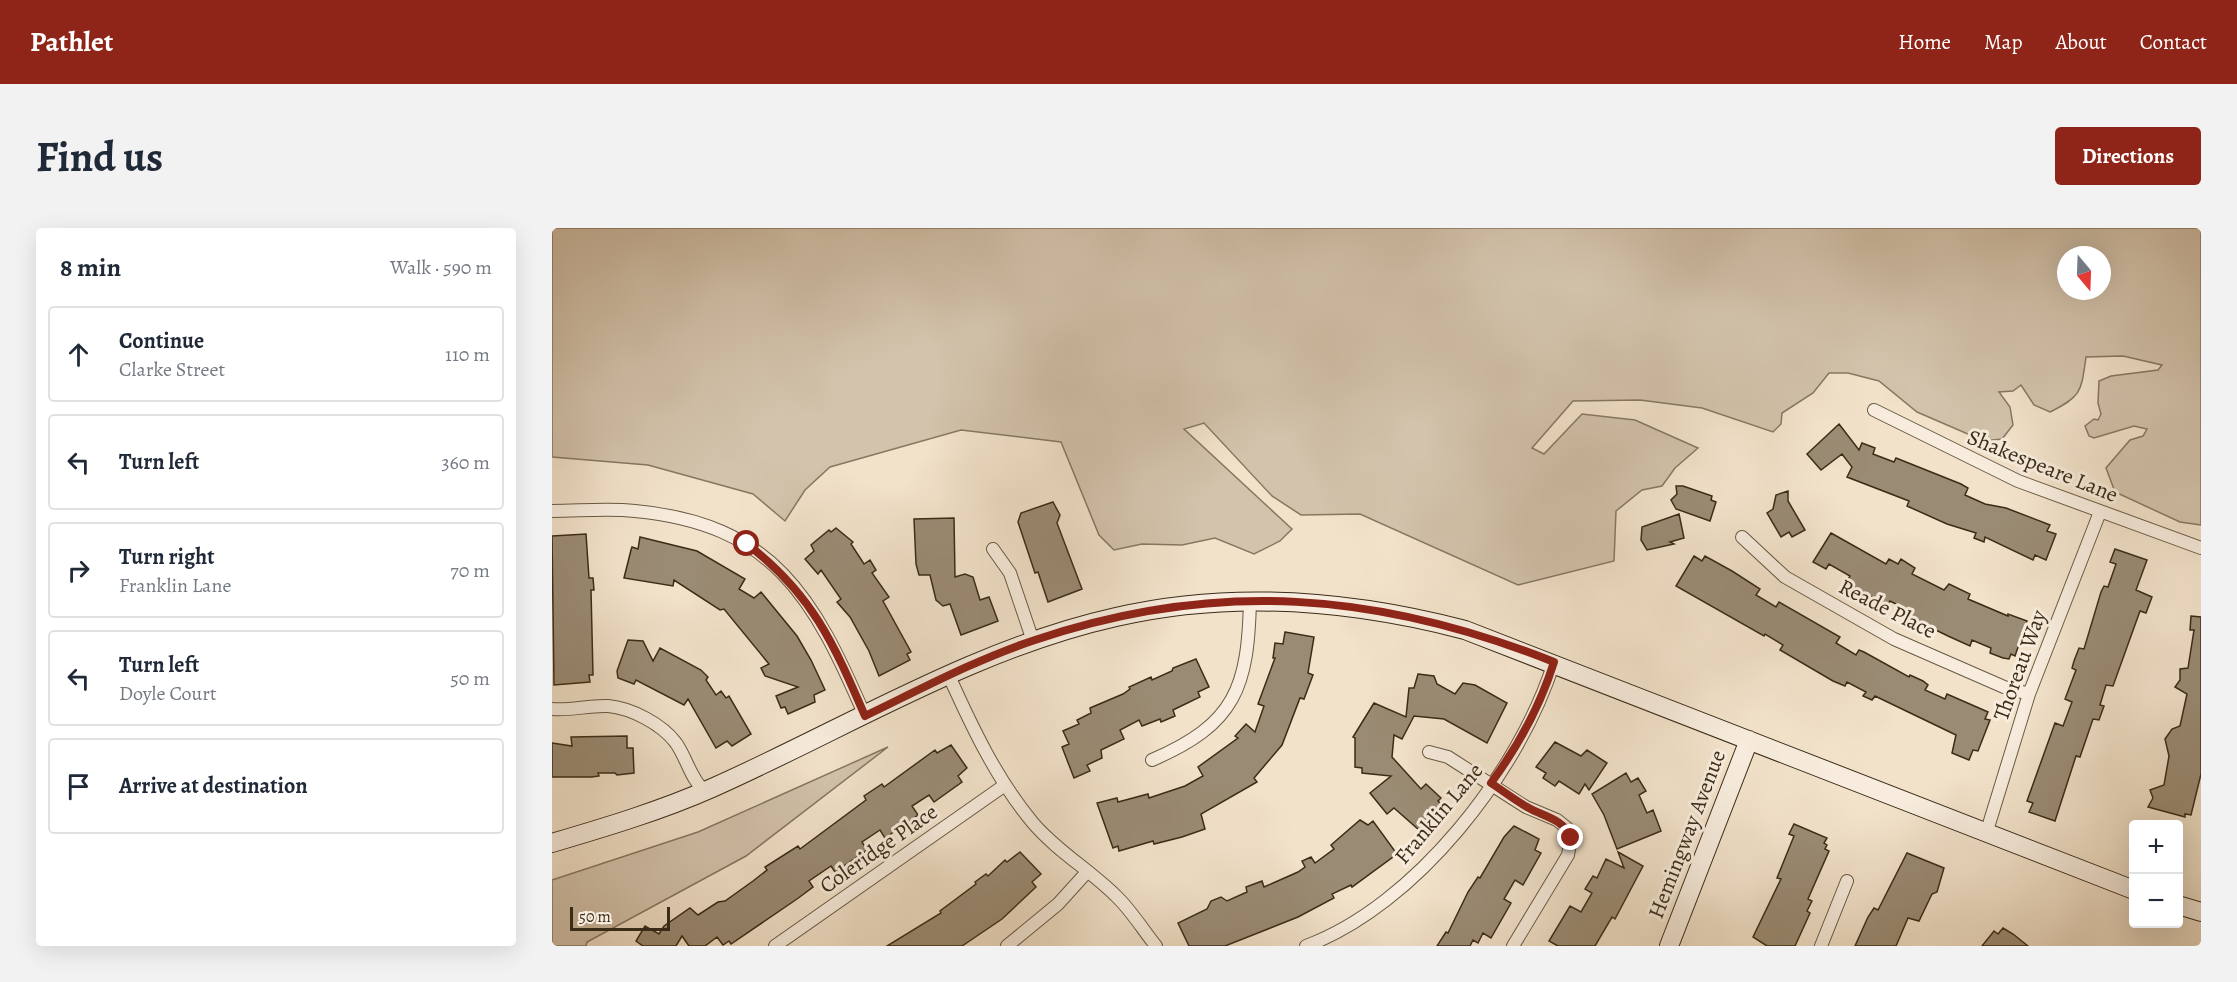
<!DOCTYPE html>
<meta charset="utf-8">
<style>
:root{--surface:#fff;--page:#f2f2f3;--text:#1f2937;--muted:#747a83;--line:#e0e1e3;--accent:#8f2418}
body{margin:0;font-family:Alegreya,serif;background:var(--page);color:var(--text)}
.controls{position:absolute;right:18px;bottom:18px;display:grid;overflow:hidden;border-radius:6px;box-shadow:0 6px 24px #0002}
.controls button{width:54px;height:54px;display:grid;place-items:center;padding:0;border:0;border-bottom:2px solid var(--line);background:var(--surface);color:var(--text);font:30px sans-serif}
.compass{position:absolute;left:1505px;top:18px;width:54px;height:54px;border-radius:50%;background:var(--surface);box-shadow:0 6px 24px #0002;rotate:161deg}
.scale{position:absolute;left:18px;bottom:15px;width:100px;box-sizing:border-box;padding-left:6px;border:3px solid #3a2c17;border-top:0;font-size:16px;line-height:21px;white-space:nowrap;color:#3a2c17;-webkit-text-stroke:4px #f7ecdd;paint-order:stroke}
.stop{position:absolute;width:18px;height:18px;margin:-14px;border:4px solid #8f2418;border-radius:50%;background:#fff}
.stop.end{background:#8f2418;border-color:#fff;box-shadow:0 2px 6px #0008}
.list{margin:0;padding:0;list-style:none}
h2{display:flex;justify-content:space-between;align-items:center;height:78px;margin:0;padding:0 24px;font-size:26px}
h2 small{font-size:20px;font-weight:400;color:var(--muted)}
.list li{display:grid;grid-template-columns:39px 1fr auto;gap:18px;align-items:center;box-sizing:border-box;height:96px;margin:0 12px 12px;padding:0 12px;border:2px solid var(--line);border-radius:6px}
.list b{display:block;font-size:22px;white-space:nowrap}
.list p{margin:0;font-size:20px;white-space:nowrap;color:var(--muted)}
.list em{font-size:20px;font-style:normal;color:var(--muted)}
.icon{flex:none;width:33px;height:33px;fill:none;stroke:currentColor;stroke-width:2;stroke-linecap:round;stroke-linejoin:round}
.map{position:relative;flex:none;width:1649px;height:718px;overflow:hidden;border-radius:6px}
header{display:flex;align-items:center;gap:36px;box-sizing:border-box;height:84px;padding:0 30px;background:var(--accent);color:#fff}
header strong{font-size:28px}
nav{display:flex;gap:33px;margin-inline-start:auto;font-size:21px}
.intro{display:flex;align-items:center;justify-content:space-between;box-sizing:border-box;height:144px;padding:0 36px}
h1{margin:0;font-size:42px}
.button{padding:15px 27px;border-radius:6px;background:var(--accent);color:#fff;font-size:21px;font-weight:700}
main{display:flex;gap:36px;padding:0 36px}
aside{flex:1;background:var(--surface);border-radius:6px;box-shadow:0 6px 24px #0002}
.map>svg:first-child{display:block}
.green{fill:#d3c3ac;stroke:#867862;stroke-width:1.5;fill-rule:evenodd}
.building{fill:#9a8b74;stroke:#3a2c17;stroke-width:1.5}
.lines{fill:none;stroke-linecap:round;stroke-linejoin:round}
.street-casing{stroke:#685a44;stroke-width:14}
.secondary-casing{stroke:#3a2c17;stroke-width:20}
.street{stroke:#f7ecdd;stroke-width:12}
.secondary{stroke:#f7ecdd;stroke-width:18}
.route{stroke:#8f2418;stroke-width:8}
.labels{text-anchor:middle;stroke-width:6;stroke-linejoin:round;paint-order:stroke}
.street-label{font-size:22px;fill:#3a2c17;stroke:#f7ecdd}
</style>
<header>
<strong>Pathlet</strong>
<nav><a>Home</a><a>Map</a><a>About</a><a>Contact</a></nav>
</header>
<div class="intro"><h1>Find us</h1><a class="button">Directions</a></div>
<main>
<aside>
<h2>8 min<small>Walk · 590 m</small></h2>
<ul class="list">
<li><svg class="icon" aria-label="ahead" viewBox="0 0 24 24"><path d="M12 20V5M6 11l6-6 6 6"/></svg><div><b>Continue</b><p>Clarke Street</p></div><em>110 m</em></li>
<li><svg class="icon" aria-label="left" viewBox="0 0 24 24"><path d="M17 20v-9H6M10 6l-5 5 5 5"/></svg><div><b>Turn left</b></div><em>360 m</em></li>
<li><svg class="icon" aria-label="right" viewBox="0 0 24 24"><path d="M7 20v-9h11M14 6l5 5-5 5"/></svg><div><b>Turn right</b><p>Franklin Lane</p></div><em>70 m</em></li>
<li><svg class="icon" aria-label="left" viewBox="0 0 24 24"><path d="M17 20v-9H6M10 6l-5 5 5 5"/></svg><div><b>Turn left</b><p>Doyle Court</p></div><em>50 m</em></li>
<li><svg class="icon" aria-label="arrive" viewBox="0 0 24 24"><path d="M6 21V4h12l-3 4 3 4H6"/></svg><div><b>Arrive at destination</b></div></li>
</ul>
</aside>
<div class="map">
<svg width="1649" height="718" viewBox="0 0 1649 718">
<rect width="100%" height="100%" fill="#f2e2ca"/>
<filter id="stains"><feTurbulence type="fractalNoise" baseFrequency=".00333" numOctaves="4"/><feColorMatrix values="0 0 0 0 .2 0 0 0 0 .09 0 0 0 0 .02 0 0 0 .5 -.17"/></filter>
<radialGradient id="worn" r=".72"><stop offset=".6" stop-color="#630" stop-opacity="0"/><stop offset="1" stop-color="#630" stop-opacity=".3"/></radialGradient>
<!-- green -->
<path class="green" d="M0,0H1649V297L1628,294L1563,264L1554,240L1578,212L1591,208L1595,201L1582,198L1542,210L1537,208L1533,198L1542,191L1546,192L1549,186L1546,175L1547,153L1559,148L1606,142L1610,137L1571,128L1534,129C1529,164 1530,168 1498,184L1482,177L1469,157L1461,163L1447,164L1458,179L1461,197L1450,211L1432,213L1365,184L1327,153L1296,145H1277L1261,165L1230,185L1229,196L1221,204L1150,180L1088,172L1021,173L980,220L992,226L1030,186L1083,192L1146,220L1123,240L1110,258L1090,262L1064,283L1062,333L966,357L808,286L749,287L720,268L652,195L632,201L740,301L728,313L702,326L663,310L630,317L590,316L562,322L547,307L509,214L409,202L278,239L253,262L233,293L201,266L96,237L0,229ZM1514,27H1550V63H1514Z
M336,519L194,628L35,714L34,718H0V652L146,604Z"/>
<!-- building -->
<path class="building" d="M1287,196L1307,222L1310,215L1323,220L1321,226L1342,234L1344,230L1409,256L1416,260L1413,267L1433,276L1454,280L1498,297L1495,303L1504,306L1494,332L1483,327L1481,332L1433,309L1432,314L1422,310L1424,305L1395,296L1355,278L1357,273L1295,249L1300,239L1290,226L1269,242L1255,226Z
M1124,258H1131L1160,268L1159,272L1164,274L1158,293L1124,281L1119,272L1125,266Z
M1236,263V273L1253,302L1240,309L1237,304L1229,309L1215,285L1221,281L1224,267Z
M501,274L508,287L505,295L530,361L496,374L486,344L483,345L466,294L469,285Z
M1127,286L1132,310L1118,314L1122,316L1095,322L1089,312L1090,299Z
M402,290L403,349L413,346L421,349L428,372L437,369L446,393L409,407L398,376L391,378L384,372L378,347H367L364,336L362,291Z
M284,300L301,314L299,316L312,336L318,332L324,342L320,345L337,369L331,373L359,424L355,426L358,432L327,448L317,423L298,389L285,374L289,371L269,342L266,346L253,331L262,323L259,317L277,302L279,304Z
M1279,305L1334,336L1337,331L1346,336L1349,331L1363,340L1360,346L1392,362L1397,356L1418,366L1416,371L1456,388V386L1475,393L1463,428L1459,426L1457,431L1451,430L1438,425L1439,420L1420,412L1418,418L1396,408L1357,389L1360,384L1338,373L1336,376L1329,374L1299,357L1295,353L1298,348L1277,336L1274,341L1261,334Z
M34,306L37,350H41L42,362H39L41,447H37L38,454L2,457L0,308Z
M88,309L145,323L193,351L187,361L202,370L209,364L245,408L259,432L273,462L262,467L263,474L236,486L233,479L229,480L224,468L246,459L213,448L209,440L217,436L172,381L168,382L122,352L121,358L72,350L79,322L80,319L86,321Z
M1563,321L1595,332L1584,362L1600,369L1594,385L1588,383L1561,458L1554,457L1548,477L1552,478L1547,492L1541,491L1528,529L1524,528L1503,593L1477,584L1481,575L1475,573L1503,495L1511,498L1520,474L1513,471L1524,442L1520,440L1522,433L1527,420L1532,421L1549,364L1552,358L1556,359L1564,336L1558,334Z
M1142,328L1150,333L1153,328L1180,343L1208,361L1204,367L1224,379L1227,374L1288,409L1284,415L1304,427L1307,422L1312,424L1357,449L1358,447L1371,453L1376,457L1373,462L1393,471L1395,466L1436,484L1433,491L1438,492L1426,523L1421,522L1417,532L1400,525L1404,507L1323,468L1320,472L1311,468L1314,464L1295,454L1293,458L1281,453L1228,422L1231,417L1213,406L1212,408L1124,358Z
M1639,388L1649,389V546L1639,587L1633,586V589L1596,579L1601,570L1598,562L1612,557L1617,528L1613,511L1620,501L1628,498L1635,466L1623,459L1628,452V441L1636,440L1642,402H1638Z
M733,404L762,409L756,445L761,447L752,471L748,470L730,517L702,550L705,554L649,586L653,601L630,609L602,616L601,613L567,623L566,618L561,620L545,575L565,570L566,574L596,566L597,570L633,558L651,548L646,539L686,510L683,508L694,496L703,504L712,478L706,476L723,430H721L723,415L731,416Z
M76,412L91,413L101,433L108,420L149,442L156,449L154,452L164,467L169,463L174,470L177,468L199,506L180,518L175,513L164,520L136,471L132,477L84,452L82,456L66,450L65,443Z
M644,431L657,459L646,464L648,469L621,482L623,488L609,494L608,491L590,498L587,492L568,502L572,511L549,522L550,530L535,537L538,543L522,550L510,519L517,516L511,503L527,496L525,492L539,485L538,480L571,466L578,461L577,459L599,449L600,452L620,443L621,440Z
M866,446L882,448L885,456L903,466L911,455L923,457L955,475L935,515L892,491L862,488L850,511L842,507L840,529L869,561L874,556L889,570L886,573L891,578L867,602L842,580L835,586L818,565L839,548L810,545V540L803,539V510L801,509L822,475L854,489L857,460H862Z
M75,508V520H81L82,545L65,547L63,545H46L47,548L40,549H0V515L20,518L19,509Z
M1003,514L1029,528L1035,522L1055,535L1037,562L1033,556L1027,566L1007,553L1003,558L991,550L994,545L984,539Z
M399,517L415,540L406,548L410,554L382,574L377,567L360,578L366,587L333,610L328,602L310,614L315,622L283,644L279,638L257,653L261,659L245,671L179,716L177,713L171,717L165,709L153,718H137L130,708L124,718H91L84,713L93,698L107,706L112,698L138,680L146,687L166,674L173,673L201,653L215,642L213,639L246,618L248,621L314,572L312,568L330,556L332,559L383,522L385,525Z
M1074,545L1079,554L1086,550L1094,563L1087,567L1095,585L1101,582L1109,603L1065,621L1052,587L1040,566Z
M808,592L816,597L821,593L845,626L800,659L799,657L780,666L782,670L746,689L673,718H637L626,695L655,681L659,673L669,669L675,673L695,664L694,659L710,653L712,659L746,644L753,639L750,633L759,629L763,635L782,621L779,617Z
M1242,596L1275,610L1272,615L1275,617L1273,621L1277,623L1256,671L1260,673L1255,683L1258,685L1243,718H1215L1201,709L1229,651L1225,650L1242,608L1237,606Z
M962,598L987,611L983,622L989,625L971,657L963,652L952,671L959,675L939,710L931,705L926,715L921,712L918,718H885L894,704L896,705L916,664L926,649L928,650L952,609Z
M468,624L489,646L480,654L484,659L450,691L410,718H335L389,685L388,683L424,656L423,654L434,646L436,648L453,632L455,634Z
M1066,624L1091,638L1063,691L1060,689L1043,718H1006L997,713L1018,678L1029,684L1040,665L1033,661L1041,648L1045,650L1054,631L1072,640Z
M1355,625L1392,640L1385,664L1380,666L1367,693L1356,690L1344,718H1303L1316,689L1322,680L1326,682Z
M1451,700L1461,706L1476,718H1430L1442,703L1446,706Z"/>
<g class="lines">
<defs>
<path id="street" d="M1322,182L1466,253L1649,320
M0,283C27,283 56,280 83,283C222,296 262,370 313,488
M1190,309L1233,349L1342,411L1452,459L1477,466
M441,321L458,345L481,413
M397,448C420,499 445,552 481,595C506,624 538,642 564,668C579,682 591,702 604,718
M0,481C18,483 37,477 56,478C79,480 110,496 124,515C135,531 138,549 152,563
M877,524L896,529L974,579L1005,592L1015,600L1019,610L1016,627L961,718
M600,532C684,496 696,459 698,372
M1434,606L1477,466L1548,284
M223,718L453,557
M455,718L506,676L535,644
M754,718C863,678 968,543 1002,434
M1269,718L1295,653"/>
<path id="secondary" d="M0,615C54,599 108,583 160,560C293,501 421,421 564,389C681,362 798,372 913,402L1582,662
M1626,677L1649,684
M1117,718L1197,512"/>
</defs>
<!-- street casing -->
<use href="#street" class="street-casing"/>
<!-- secondary casing -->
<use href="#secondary" class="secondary-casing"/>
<!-- street -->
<use href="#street" class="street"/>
<!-- secondary -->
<use href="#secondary" class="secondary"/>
</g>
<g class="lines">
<!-- route -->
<path class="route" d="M195,316C260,366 281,414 313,488C369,461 425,431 483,412C664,351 826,364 1002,434C988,479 967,517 939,555C951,563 963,572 975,579C992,589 1011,590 1019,610"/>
</g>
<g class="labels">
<!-- street labels -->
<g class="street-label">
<text transform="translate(1491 237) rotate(22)" y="8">Shakespeare Lane</text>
<text transform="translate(1336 380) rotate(27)" y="8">Reade Place</text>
<text transform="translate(1467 437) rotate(-70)" y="8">Thoreau Way</text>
<text transform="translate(886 585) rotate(-50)" y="8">Franklin Lane</text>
<text transform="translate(1134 606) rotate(-69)" y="8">Hemingway Avenue</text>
<text transform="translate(326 620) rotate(-35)" y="8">Coleridge Place</text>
</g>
</g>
<rect width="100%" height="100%" filter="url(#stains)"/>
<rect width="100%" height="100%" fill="url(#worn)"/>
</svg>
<div class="controls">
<button>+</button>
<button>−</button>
</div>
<svg class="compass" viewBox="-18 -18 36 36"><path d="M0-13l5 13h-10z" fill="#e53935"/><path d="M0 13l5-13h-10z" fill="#747a83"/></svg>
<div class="scale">50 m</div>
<div class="stop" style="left:195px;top:316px"></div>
<div class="stop end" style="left:1019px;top:610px"></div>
</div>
</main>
